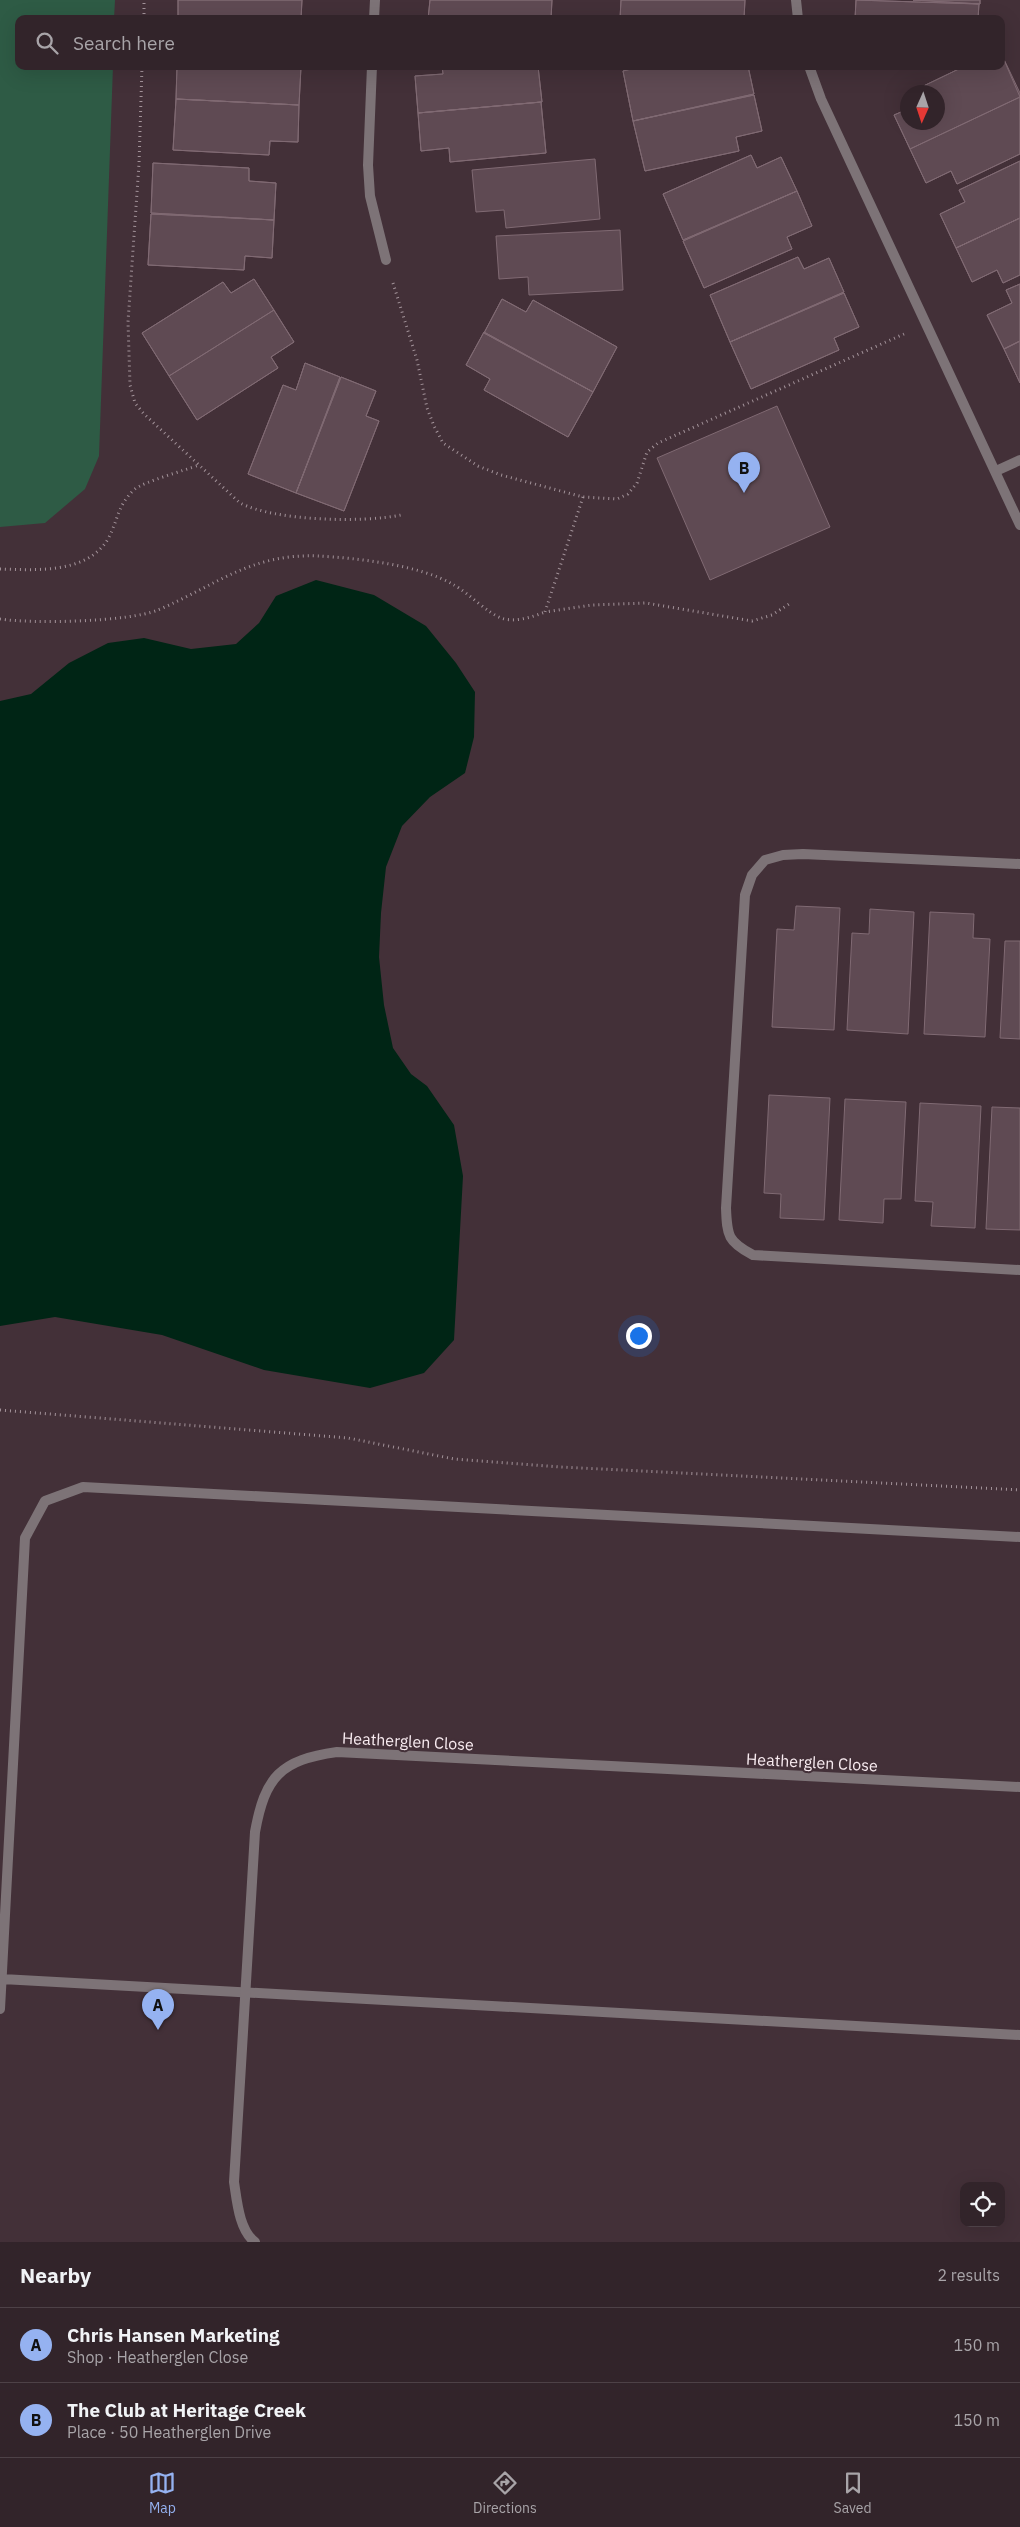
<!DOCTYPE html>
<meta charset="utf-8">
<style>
:root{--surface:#32242a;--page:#3a2c32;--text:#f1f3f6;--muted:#a8a4a8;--line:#4d4147;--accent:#95b2f1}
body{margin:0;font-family:"IBM Plex Sans",sans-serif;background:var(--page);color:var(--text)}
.controls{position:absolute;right:15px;bottom:15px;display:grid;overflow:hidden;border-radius:10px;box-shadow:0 5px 20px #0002}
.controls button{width:45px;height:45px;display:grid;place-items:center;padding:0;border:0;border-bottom:1px solid var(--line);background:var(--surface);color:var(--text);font:25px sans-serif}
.compass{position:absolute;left:900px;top:85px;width:45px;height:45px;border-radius:50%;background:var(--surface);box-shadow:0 5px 20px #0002;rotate:183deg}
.you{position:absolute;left:638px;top:1335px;width:18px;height:18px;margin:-12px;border:4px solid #fff;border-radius:50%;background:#1a73e8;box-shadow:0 0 0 8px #1a73e833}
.badge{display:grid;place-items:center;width:32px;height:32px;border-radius:50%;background:var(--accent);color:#111;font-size:16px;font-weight:700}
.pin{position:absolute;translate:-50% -41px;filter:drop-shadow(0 1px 2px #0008)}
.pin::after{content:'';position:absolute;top:26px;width:18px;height:15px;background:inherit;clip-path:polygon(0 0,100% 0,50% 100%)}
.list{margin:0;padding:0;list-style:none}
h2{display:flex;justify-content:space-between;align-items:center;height:65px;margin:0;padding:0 20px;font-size:21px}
h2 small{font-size:16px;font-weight:400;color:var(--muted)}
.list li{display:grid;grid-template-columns:32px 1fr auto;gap:15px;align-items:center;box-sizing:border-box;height:75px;padding:0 20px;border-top:1px solid var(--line)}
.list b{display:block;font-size:19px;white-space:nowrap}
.list p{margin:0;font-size:16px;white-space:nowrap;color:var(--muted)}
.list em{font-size:16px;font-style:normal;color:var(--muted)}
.icon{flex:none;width:28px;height:28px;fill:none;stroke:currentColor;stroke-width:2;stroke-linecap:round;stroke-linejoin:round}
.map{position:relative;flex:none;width:1020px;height:2242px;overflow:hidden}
.search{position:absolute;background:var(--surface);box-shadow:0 5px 20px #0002;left:15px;right:15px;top:15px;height:55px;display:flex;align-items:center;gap:12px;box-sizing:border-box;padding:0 18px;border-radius:10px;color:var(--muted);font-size:19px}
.sheet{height:215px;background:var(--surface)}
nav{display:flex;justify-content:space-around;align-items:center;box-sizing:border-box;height:70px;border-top:1px solid var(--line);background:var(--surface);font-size:14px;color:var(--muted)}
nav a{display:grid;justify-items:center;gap:2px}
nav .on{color:var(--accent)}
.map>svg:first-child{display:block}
.green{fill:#2e5b45}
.water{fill:#002515}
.building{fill:#5f4a53;stroke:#806a73}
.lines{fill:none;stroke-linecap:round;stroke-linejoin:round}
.path{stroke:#a3939a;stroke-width:3;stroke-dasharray:1 4;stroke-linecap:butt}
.service{stroke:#7d7377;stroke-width:10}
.minor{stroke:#7d7377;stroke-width:10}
.labels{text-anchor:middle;stroke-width:4;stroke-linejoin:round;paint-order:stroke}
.street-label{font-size:16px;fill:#f8ebf0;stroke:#433038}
</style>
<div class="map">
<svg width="1020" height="2242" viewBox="0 0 1020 2242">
<rect width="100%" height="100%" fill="#433038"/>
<!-- green -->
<path class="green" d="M0,0H115L114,19H19V66H113L99,456L85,489L45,523L0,527Z"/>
<!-- water -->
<path class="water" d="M316,580L374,595L426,626L456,663L475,692L474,737L465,773L430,797L402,826L386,867L381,913L379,957L384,1005L393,1048L411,1074L427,1086L454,1125L463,1176L454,1340L424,1373L370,1388L264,1370L162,1335L55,1317L0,1326V701L31,694L69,663L108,643L144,638L191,649L236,644L259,623L276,596Z"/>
<!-- building -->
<path class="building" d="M178,0H302L301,19H178Z
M178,0H302L301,19H178Z
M430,0H552L551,19H428Z
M430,0H552L551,19H428Z
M621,0H745L744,19H620Z
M621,0H745L744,19H620Z
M856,0L979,4L978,19H855Z
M856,0L979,4L978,19H855Z
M913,0H980V4Z
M913,0H980V4Z
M1001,53L1020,93V154L957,184L951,171L926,183L894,115L908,109V122H938V92L913,91L965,66H1001Z
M1001,53L1020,97L910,149L894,115L908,109V122H938V92L913,91L965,66H1001Z
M177,66L301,67L299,105L176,99Z
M177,66L301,67L299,105L176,99Z
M442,66H538L542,102L418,113L415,76L443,74Z
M442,66H538L542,102L418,113L415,76L443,74Z
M643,66H748L754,94L633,121L623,71Z
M643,66H748L754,94L633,121L623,71Z
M754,95L762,131L736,137L739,151L645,171L633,121Z
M754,95L762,131L736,137L739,151L645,171L633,121Z
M1020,97V154L957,184L951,171L926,183L910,149Z
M176,99L299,105L298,142L270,141L269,155L173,150Z
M176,99L299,105L298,142L270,141L269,155L173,150Z
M541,102L546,153L450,162L449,148L421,151L418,113Z
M541,102L546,153L450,162L449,148L421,151L418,113Z
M751,155L757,168L781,157L797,191L683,240L663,194Z
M751,155L757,168L781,157L797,191L683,240L663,194Z
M595,159L600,219L506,228L504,210L476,212L472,170Z
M1020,161V218L956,248L940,214L965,202L959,190Z
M1020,161V218L956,248L940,214L965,202L959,190Z
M153,163L249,168V181L276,183L274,220L151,213Z
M153,163L249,168V181L276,183L274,220L151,213Z
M797,191L812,226L787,237L792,249L704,288L683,241Z
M797,191L812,226L787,237L792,249L704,288L683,241Z
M151,214L274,220L272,258L245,256L244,270L148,265Z
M151,214L274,220L272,258L245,256L244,270L148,265Z
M1020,218V275L1003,283L997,270L972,282L956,248Z
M1020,218V275L1003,283L997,270L972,282L956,248Z
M620,230L623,290L529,295L528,277L499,279L496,236Z
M798,257L804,269L829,258L844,292L730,342L710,295Z
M798,257L804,269L829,258L844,292L730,342L710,295Z
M254,279L294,342L271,357L278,368L197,420L142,333L223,282L231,293Z
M254,279L274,310L169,376L142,333L223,282L231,293Z
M1020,284V341L1004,349L987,315L1012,303L1006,290Z
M1020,284V341L1004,349L987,315L1012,303L1006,290Z
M844,293L859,327L834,338L839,350L751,389L730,342Z
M844,293L859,327L834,338L839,350L751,389L730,342Z
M502,299L526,312L533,300L617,347L593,392L484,333Z
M502,299L526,312L533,300L617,347L593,392L484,333Z
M274,310L294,342L271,357L278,368L197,420L169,376Z
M484,332L593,392L568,437L484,390L490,379L466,365Z
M484,332L593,392L568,437L484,390L490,379L466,365Z
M1020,341V383L1004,349Z
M1020,341V383L1004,349Z
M305,363L340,377L296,493L248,474L283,385L296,390Z
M305,363L340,377L296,493L248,474L283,385L296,390Z
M341,377L376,391L366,416L379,421L344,511L296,493Z
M341,377L376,391L366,416L379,421L344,511L296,493Z
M777,406L830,527L710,580L657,458Z
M796,906L840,908L834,1030L772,1027L777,929L794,930Z
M870,909L914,912L908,1034L847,1030L852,933L869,934Z
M930,912L974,914L973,938L990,939L985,1037L924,1034Z
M1005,941H1020V1039L1000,1038Z
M769,1095L830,1098L824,1220L780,1218L781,1194L764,1193Z
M845,1099L906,1102L901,1199H884L883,1223L839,1220Z
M920,1103L981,1106L975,1228L931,1226L933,1202L915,1201Z
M992,1107L1020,1108V1230L986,1229Z"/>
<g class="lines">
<!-- path -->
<path class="path" d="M144,19V0
M142,66L139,164L128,322L130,385L135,403L144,414L240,503C275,521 362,523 401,515
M393,283L417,360L427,408L434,426L443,443L478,466L501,475L583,497L617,499L628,494L637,483L647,452L658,443L904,334
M583,497L545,612L592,605L646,603L752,621L772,615L789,604
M0,569C36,570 87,574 108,539C118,521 117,505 135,489C143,482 186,470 199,465
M0,619C33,624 128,622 158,610C215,586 251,553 318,556C356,558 421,565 454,585C467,592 489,614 501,618C515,623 532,617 545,612
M0,1410L348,1438L454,1459L560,1467L1020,1490"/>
<!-- service -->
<path class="service" d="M2,1979L1020,2035
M0,2009L25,1538L45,1501L83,1487L1020,1537"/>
<!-- minor -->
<path class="minor" d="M796,0L798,19
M374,19L375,0
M372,66L368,165L370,196L386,260
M809,66L821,99L1020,525
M996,471L1020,460
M1020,864L803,854L783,855L765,860L752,875L745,895L726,1208C727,1236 728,1242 753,1255L1020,1270
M255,2242C239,2230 237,2201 234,2182L255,1832C265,1777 280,1760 337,1752L1020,1787"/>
</g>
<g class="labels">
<!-- street labels -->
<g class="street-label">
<text transform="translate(408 1741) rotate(3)" y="6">Heatherglen Close</text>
<text transform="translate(812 1762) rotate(3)" y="6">Heatherglen Close</text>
</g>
</g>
</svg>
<div class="controls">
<button><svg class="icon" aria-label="locate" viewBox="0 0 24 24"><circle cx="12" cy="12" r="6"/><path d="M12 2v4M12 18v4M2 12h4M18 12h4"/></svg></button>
</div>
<svg class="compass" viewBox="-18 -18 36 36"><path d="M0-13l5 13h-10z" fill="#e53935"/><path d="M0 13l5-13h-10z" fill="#a8a4a8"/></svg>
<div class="you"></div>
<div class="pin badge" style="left:158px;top:2030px">A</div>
<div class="pin badge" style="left:744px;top:493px">B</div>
<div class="search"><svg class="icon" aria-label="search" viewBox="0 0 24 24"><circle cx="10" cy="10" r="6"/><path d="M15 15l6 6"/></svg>Search here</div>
</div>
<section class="sheet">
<h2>Nearby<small>2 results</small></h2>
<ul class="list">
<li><span class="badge">A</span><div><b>Chris Hansen Marketing</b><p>Shop · Heatherglen Close</p></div><em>150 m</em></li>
<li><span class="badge">B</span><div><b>The Club at Heritage Creek</b><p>Place · 50 Heatherglen Drive</p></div><em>150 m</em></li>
</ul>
</section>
<nav>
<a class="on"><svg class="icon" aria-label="map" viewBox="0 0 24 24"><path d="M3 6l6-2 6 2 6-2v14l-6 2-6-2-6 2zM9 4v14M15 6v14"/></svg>Map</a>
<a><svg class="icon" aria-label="directions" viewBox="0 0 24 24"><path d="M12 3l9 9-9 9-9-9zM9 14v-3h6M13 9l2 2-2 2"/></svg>Directions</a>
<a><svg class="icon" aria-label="saved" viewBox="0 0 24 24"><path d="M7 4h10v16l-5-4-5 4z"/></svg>Saved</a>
</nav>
